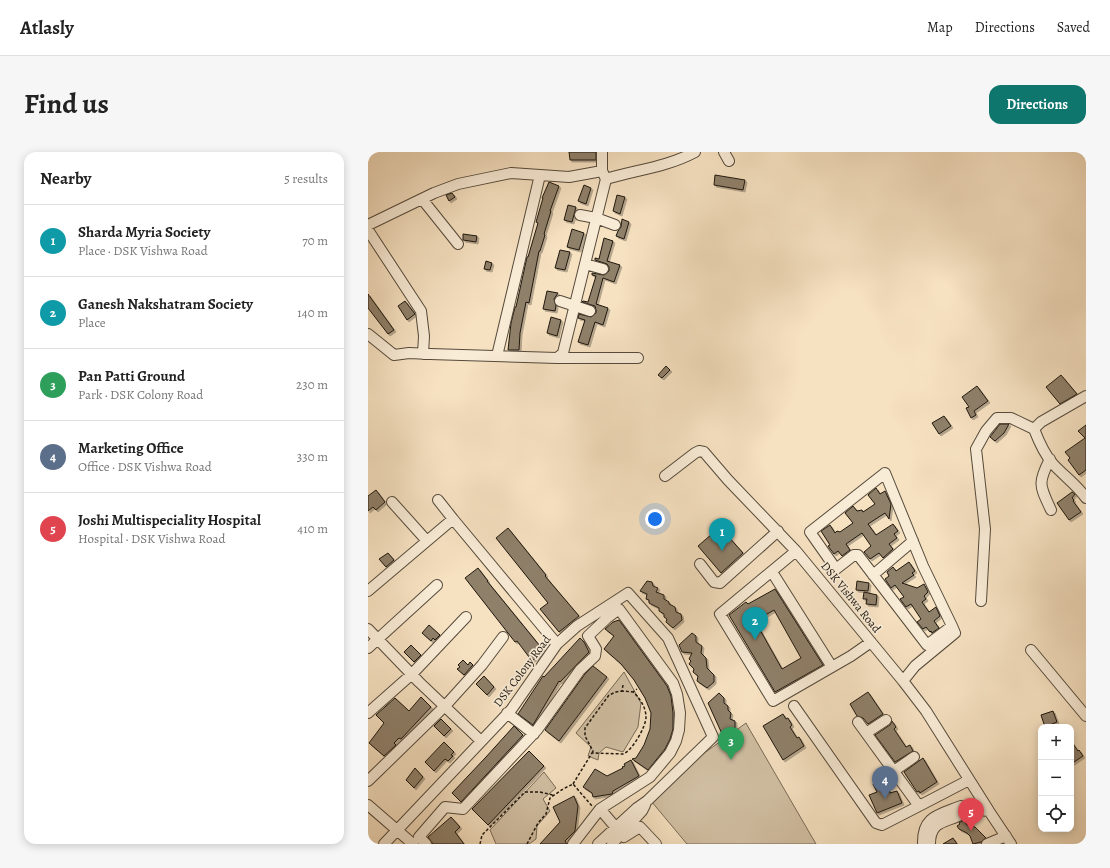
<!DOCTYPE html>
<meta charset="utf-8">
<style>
:root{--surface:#fff;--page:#f6f6f6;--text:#222;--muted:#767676;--line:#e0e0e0;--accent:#0f766e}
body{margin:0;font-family:Alegreya,serif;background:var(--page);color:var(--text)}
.controls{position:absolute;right:12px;bottom:12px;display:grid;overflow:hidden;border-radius:8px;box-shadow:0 2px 10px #0003}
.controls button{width:36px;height:36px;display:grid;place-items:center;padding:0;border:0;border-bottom:1px solid var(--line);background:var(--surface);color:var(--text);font:20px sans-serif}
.you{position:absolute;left:287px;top:367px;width:14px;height:14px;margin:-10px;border:3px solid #fff;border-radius:50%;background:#1a73e8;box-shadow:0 0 0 6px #1a73e833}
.badge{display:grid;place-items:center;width:26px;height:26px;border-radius:50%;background:var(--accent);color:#fff;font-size:13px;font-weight:700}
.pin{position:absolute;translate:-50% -33px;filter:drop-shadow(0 1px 2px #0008)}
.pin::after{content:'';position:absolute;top:21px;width:14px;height:12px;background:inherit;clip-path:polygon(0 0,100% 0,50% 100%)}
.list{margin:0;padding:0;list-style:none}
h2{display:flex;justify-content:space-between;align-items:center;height:52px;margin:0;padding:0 16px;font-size:17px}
h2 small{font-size:13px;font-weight:400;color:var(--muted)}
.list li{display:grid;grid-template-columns:26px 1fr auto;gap:12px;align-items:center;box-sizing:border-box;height:72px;padding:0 16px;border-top:1px solid var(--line)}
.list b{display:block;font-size:15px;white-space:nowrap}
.list p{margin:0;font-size:13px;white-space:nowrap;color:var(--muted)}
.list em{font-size:13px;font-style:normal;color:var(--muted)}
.icon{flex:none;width:22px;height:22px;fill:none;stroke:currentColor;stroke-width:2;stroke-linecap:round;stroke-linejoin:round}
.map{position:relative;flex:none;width:718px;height:692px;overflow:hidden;border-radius:12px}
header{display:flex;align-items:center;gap:24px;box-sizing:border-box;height:56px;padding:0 20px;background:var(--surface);border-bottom:1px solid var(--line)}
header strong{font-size:19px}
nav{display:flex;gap:22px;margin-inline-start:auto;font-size:14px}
.intro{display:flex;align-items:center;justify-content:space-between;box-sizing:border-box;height:96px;padding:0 24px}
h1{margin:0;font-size:28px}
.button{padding:10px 18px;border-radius:12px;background:var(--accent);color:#fff;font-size:14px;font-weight:700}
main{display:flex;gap:24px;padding:0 24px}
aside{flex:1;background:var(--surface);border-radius:12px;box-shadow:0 2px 10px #0003}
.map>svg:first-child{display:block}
.green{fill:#d1bfa3;stroke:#786b58}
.building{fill:#8f806b;stroke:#1f170e;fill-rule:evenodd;filter:url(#shadow)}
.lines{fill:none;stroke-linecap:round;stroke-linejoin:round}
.minor-casing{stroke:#554a3b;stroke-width:12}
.path{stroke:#1f170e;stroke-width:1.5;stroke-dasharray:3 2;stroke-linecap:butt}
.minor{stroke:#f9ecd7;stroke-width:10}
.labels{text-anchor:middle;stroke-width:3.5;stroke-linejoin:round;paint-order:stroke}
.street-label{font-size:12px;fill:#1f170e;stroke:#f9ecd7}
</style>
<header>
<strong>Atlasly</strong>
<nav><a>Map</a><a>Directions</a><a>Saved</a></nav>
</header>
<div class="intro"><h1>Find us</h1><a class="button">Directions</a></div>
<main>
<aside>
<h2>Nearby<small>5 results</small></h2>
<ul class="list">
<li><span class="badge" style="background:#0f9aa8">1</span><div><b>Sharda Myria Society</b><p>Place · DSK Vishwa Road</p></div><em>70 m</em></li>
<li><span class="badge" style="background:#0f9aa8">2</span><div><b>Ganesh Nakshatram Society</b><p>Place</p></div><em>140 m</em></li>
<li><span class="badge" style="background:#2e9e5b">3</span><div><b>Pan Patti Ground</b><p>Park · DSK Colony Road</p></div><em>230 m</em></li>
<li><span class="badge" style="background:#5c6f8a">4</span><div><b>Marketing Office</b><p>Office · DSK Vishwa Road</p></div><em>330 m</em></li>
<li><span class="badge" style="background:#e0444e">5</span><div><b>Joshi Multispeciality Hospital</b><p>Hospital · DSK Vishwa Road</p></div><em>410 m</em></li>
</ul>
</aside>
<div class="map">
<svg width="718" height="692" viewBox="0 0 718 692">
<defs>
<filter id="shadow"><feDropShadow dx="2" dy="2" stdDeviation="0" flood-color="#0004"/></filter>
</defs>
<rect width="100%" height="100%" fill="#f6e1c1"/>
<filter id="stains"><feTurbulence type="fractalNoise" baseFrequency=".005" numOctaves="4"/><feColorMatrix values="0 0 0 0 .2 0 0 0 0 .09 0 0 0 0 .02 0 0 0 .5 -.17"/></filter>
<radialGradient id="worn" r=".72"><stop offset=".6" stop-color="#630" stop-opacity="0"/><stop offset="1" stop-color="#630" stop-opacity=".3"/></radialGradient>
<!-- green -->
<path class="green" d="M256,520L273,551L270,575L255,600L238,595L231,601L230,608L220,604L223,595L208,581Z
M378,571L379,573L448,692H319L278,643Z
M176,620L188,636L175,647L182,659L169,674L168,687L161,692H128L122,678Z"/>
<!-- building -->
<path class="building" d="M201,0H228V8H202Z
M347,23L377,28L375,38L346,33Z
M181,30L191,34L182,59H183L176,82L177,83L172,99H171L161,151L158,150L152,181L151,198H140L143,171L147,155H148L159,105H160L170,71L168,70L175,46H174Z
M216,33L223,36L218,52L210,49Z
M84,41L87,45L81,49L78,43Z
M249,43L257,45L252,62L245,59Z
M200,53L208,55L204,70L196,68Z
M254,67L261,70L256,87L248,84L250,79L253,75Z
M204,77L216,81L211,98L199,95Z
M95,82L109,84L108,90L95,88Z
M236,86L245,89L239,109L252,113L246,130L235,126L228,152L240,156L235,173L227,170L220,193L210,190L217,168L210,166L211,162L223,165L228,161V158L227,154L214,150L215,149L220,150L228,124L224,123V121L236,123L241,119V115L239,112L227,108V106L231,107Z
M192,98L202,100L197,118L187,116Z
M118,109L124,111L122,118L116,117Z
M179,139L190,141L186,147L188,154L187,159L175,157Z
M0,142L26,178L20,182L0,156Z
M37,149L47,162L39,168L30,154Z
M183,165L193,168L189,184L179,181Z
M298,214L302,218L294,226L290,223Z
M693,223L709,242L692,252L678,235Z
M609,234L620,249L606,259L608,263L603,266L598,256L601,255L594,245Z
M576,264L583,274L571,282L564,271Z
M632,272H641L636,281L627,289L622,285Z
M718,273V318L711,323L700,308L702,306L697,300L717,286L710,279Z
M508,336L512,342L517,339L523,352L521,367L517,361L500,372L508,383L525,372L530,379L526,382L529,386L521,392L525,397L515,406L511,401L502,407L496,400L503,394L494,381L478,392L482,398L474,404L470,399L466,402L460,394L462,393L453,379L462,373L467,381L469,379L472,380L485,371L477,361L485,354L489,359L494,358L495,360L507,352L500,343Z
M8,338L17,350L8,358L5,355L0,359V344Z
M704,340L707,342L704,346L706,348L705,349L713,360L701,368L689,351Z
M352,375L375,401L353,421L330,394Z
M140,376L178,423L177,424L211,464L191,480L172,457L180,451L128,386Z
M20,401L26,408L18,415L11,407Z
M541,410L547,419L544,421L546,423L534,431L549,436L556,432L560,440L556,444L558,447L554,450L561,460L568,455L572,464L566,469L571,476L564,481L563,479L562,480L558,475L555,477L549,470L553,467L543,452L538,455L532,447L536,445L527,433L523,436L517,427L521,424L519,420L525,415L528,419Z
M110,416L120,429H119L176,499L164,509L149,489L147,490L97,426Z
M279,429L284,430L285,434L290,436L288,440L296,443V447L301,450V452L307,455L308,460L313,462L314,468L305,476L298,470L299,467L296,465V462L291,459V456L281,451V448L278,447L279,442L272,439Z
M489,429L501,431L500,439L488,438Z
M407,437L455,513L407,540L361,463L378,450L380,452ZM406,458L433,506L414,517L387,469Z
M496,440L509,443L508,453L498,452L499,447H495Z
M251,468L299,534L303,544L305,561V577L302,587L297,597L280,618L264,607L268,606L276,593L282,577L283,561L277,546L266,528L253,512L236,497L246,484L237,477L245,470Z
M61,473L72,483L67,488L65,486L63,489L54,481Z
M324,481L328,484V490L334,494L333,501L338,506L339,516L346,523V530L339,536L329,529L330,524L325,520L326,517L321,512L323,509L321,507L324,501L314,500L311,493Z
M212,486L216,490L221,500L192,530L191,529L165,573L150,562L175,524L176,525Z
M43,493L53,503L46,510L36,500Z
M95,508L100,513L102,510L105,513L96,523L89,517L92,515L90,513Z
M225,514L239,525L191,589L177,578L217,522Z
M116,524L126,535L119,543L108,532Z
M500,540L515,562L500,572L495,566L489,564L482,552Z
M351,541L356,546V551L360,554V558L363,561L362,567L367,569V577L355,584L340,551Z
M53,545L63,555L33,587L31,586L26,591L28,593L16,604L1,591L16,571L8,563L27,546L41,559Z
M685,559L689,570L677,575L673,563Z
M415,562L418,567L420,566L424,573L422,575L429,586L431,585L436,594L415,608L395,574Z
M73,567L83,577L76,584L66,574Z
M524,569L528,575L526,577L538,595L542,593L545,599L527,610L507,583L522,573Z
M146,574L155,583L93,650L84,641L118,605Z
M703,589L710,599L711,598L715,604L703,612Z
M76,590L86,600L83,603L85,604L80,609L77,607L66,619L57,610Z
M161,599L176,614L120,673L104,657Z
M555,606L569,630L552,641L551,639L549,640L536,620Z
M263,608L271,624L245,639L244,642L225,645L224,641L215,635L227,617L239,624L255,616L254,615L257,614L256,612Z
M47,616L55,625L46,636L38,628Z
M516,628L522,641L529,639L534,651L509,661L501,643L509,640L505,632Z
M206,644L210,654L207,679L197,689L199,692H172L192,670L185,655Z
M83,665L92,675L87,680L96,692H65L60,685Z
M596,668L599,673L607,675L618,686L613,690L605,692L602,684L599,681L591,677L589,674L592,672L591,671Z
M585,686L589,692H575Z"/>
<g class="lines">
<defs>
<path id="minor" d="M356,0L361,9
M238,27C268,18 299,15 327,0
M54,47L90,92
M212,63L228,66L247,73
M0,73L66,41L90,32L143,21L201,25L234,19V0
M0,78L53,159L56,184L55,202
M217,112L235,117
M192,149L222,159
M0,182L26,203L41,201L62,202L189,206L195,201L238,27L234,19
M129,204L172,23
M189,206H270
M718,244L673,270L666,277C671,290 676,302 685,312C696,324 709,333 718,346
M682,307C669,332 672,334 683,358
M297,324L327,301L331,299L336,300L360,328L428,399L535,529L558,559L621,659L643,692
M70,348L85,367L189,492
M24,350L59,389
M428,399L352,462L405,549L483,504L503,490
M332,412L346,430L352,431L410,379
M404,420L464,515
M505,423L545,389
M0,439L85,367
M613,449L617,377L608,297L618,279L629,266H643L666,277
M0,477L51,530L113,589
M0,496L69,433
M663,498L718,564
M535,529L547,514L587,481L584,474L555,414L517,321L442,380L468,417L486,403H490L559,493L584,474
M426,554L508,671L514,673L551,654
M0,561L44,522L98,465
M139,561L166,582
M490,570L551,654L601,628
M498,581L518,568
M526,619L546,605
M0,629L77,554L114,513L135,485
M0,653L45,692
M232,657L256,685L272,675L288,692
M16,692L143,558L189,492L209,474L260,441L300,486L345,585L279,649L269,656L230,692
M58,692L51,685L77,655L95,657L169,578L212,518L227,504L228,497L220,484L239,466L251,457L305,531L309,542L312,561L311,578L308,589L302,601L282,625L232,657L205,692
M244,692L274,659L277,653
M555,692C554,664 571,663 593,654L599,657L621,659
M562,692C562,663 586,673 599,657
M619,692L638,684"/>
</defs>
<!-- minor casing -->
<use href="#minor" class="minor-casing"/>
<!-- path -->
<path class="path" d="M255,533L254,539L265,540
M224,601L225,599L217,584V576L241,543L248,540L254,539
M205,632L224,601L255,602C264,599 278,575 278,565C278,556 272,546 265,540L269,537
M112,692L114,683L157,640H172L185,643
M159,692L170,671L178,662L182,646L195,637L205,632L224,654"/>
<!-- minor -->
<use href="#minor" class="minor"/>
</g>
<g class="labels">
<!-- street labels -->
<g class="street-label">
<text transform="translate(483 445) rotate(51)" y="4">DSK Vishwa Road</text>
<text transform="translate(154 519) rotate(-53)" y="4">DSK Colony Road</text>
</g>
</g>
<rect width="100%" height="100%" filter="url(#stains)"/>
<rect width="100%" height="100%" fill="url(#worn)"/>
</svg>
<div class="controls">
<button>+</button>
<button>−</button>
<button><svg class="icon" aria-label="locate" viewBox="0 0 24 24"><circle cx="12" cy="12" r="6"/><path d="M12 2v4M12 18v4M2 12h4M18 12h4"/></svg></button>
</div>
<div class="you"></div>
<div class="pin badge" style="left:354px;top:399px;background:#0f9aa8">1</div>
<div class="pin badge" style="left:387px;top:488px;background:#0f9aa8">2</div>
<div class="pin badge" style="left:363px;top:608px;background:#2e9e5b">3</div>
<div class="pin badge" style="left:517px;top:647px;background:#5c6f8a">4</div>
<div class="pin badge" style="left:603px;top:679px;background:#e0444e">5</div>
</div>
</main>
